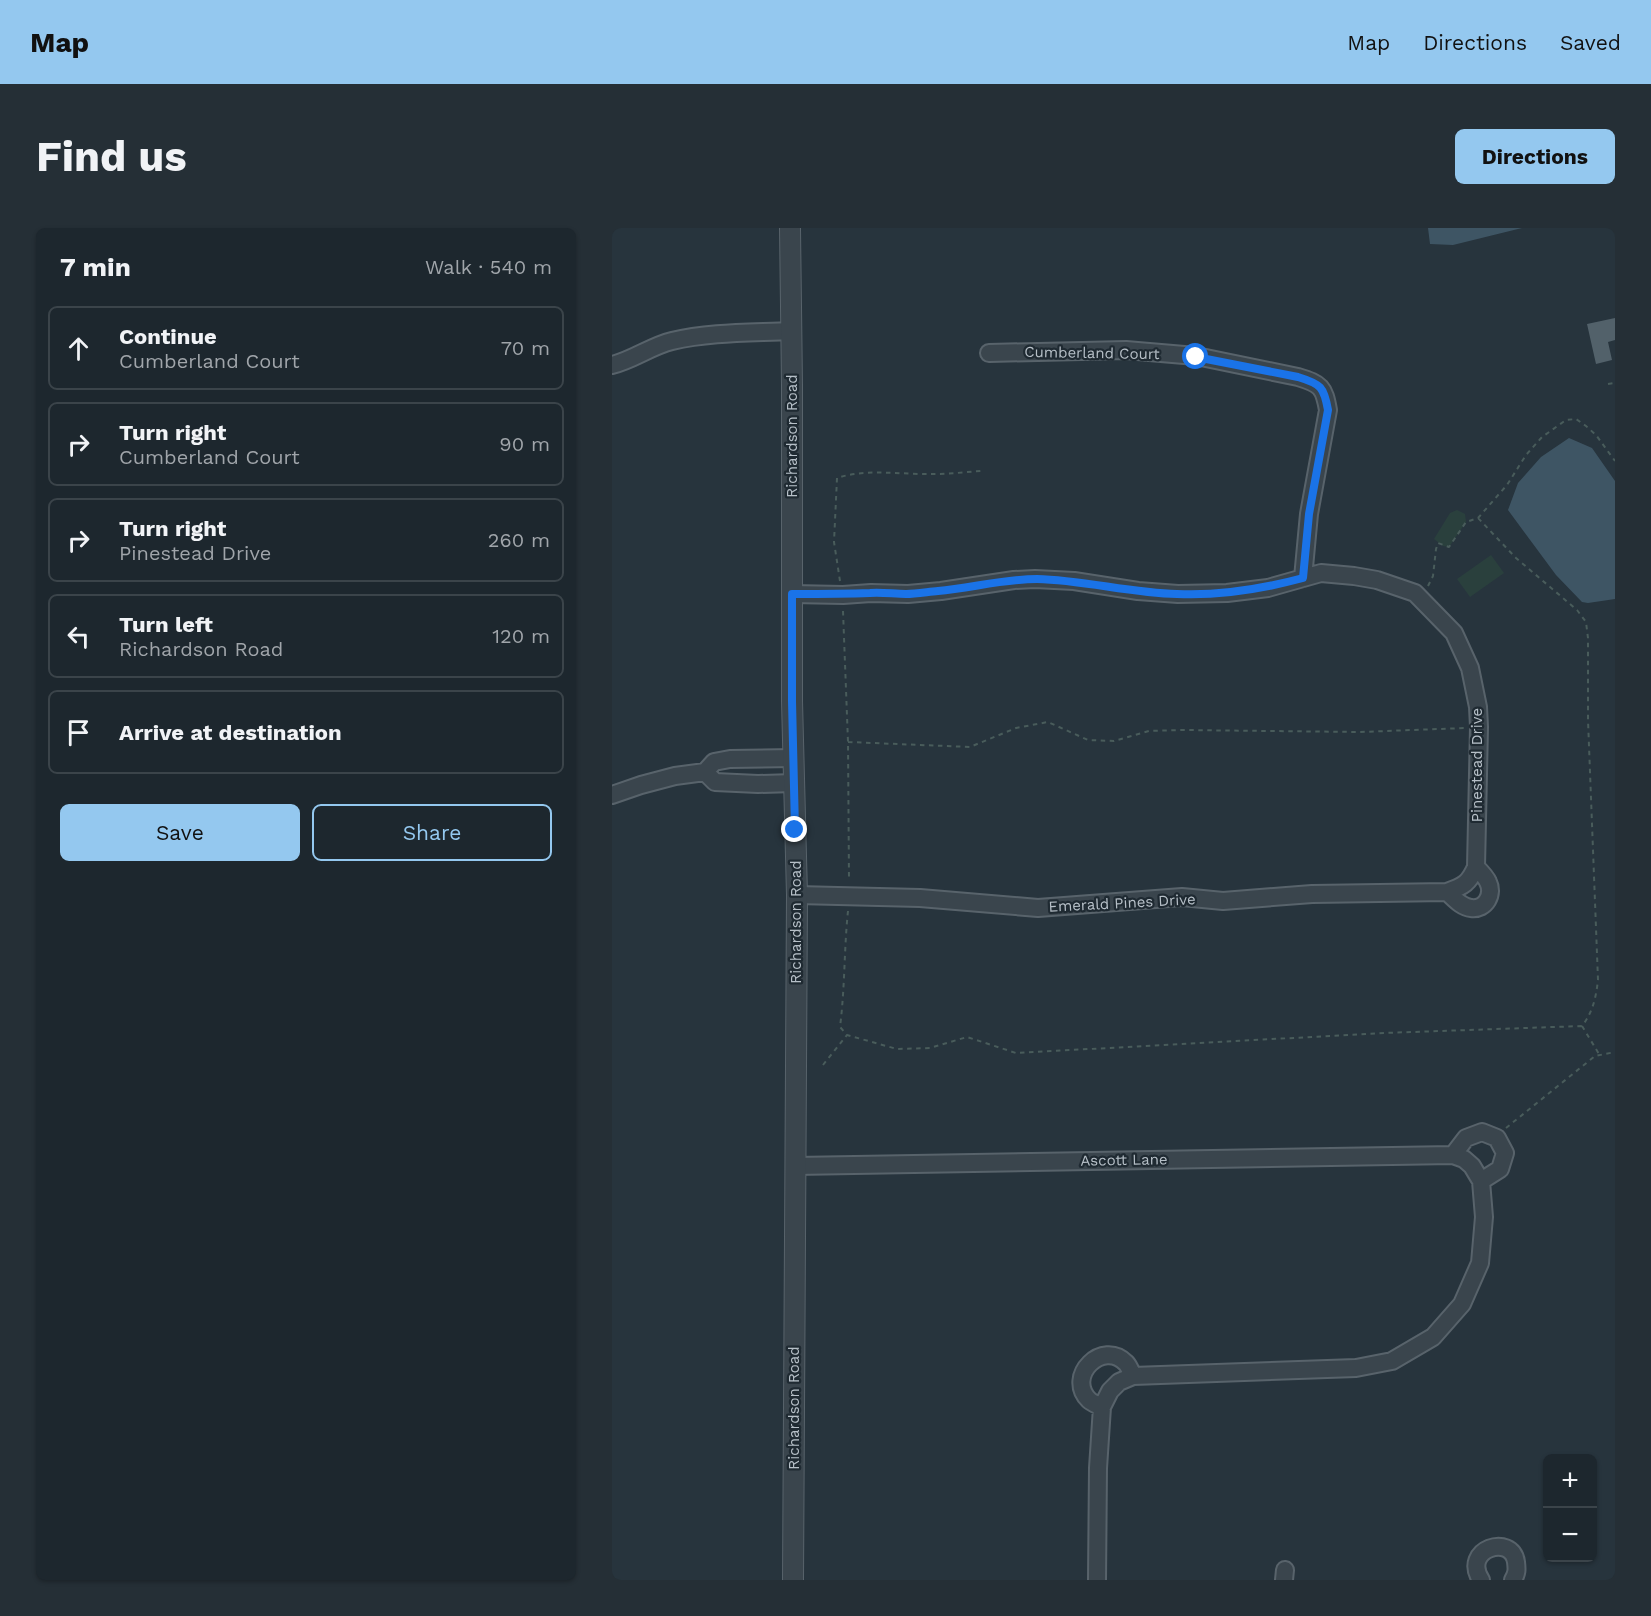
<!DOCTYPE html>
<meta charset="utf-8">
<style>
:root{--surface:#1d272e;--page:#252f36;--text:#f1f3f6;--muted:#a0a5aa;--line:#3b444a;--accent:#94c8ef}
body{margin:0;font-family:"Work Sans",sans-serif;background:var(--page);color:var(--text)}
.controls{position:absolute;right:18px;bottom:18px;display:grid;overflow:hidden;border-radius:9px;box-shadow:0 2px 4px #0004}
.controls button{width:54px;height:54px;display:grid;place-items:center;padding:0;border:0;border-bottom:2px solid var(--line);background:var(--surface);color:var(--text);font:30px sans-serif}
.stop{position:absolute;width:18px;height:18px;margin:-14px;border:4px solid #1a73e8;border-radius:50%;background:#fff}
.stop.end{background:#1a73e8;border-color:#fff;box-shadow:0 2px 6px #0008}
.list{margin:0;padding:0;list-style:none}
h2{display:flex;justify-content:space-between;align-items:center;height:78px;margin:0;padding:0 24px;font-size:26px}
h2 small{font-size:20px;font-weight:400;color:var(--muted)}
.list li{display:grid;grid-template-columns:39px 1fr auto;gap:18px;align-items:center;box-sizing:border-box;height:84px;margin:0 12px 12px;padding:0 12px;border:2px solid var(--line);border-radius:9px}
.list b{display:block;font-size:22px;white-space:nowrap}
.list p{margin:0;font-size:20px;white-space:nowrap;color:var(--muted)}
.list em{font-size:20px;font-style:normal;color:var(--muted)}
.actions{display:flex;gap:12px;padding:18px 24px}
.actions a{flex:1;padding:14px 0;border:2px solid var(--accent);border-radius:9px;text-align:center;font-size:21px;color:var(--accent)}
.actions .main{background:var(--accent);color:#111}
.icon{flex:none;width:33px;height:33px;fill:none;stroke:currentColor;stroke-width:2;stroke-linecap:round;stroke-linejoin:round}
.map{position:relative;flex:none;width:1003px;height:1352px;overflow:hidden;border-radius:9px}
header{display:flex;align-items:center;gap:36px;box-sizing:border-box;height:84px;padding:0 30px;background:var(--accent);color:#111}
header strong{font-size:28px}
nav{display:flex;gap:33px;margin-inline-start:auto;font-size:21px}
.intro{display:flex;align-items:center;justify-content:space-between;box-sizing:border-box;height:144px;padding:0 36px}
h1{margin:0;font-size:42px}
.button{padding:15px 27px;border-radius:9px;background:var(--accent);color:#111;font-size:21px;font-weight:700}
main{display:flex;gap:36px;padding:0 36px}
aside{flex:1;background:var(--surface);border-radius:9px;box-shadow:0 2px 4px #0004}
.map>svg:first-child{display:block}
.green{fill:#2a403d}
.water{fill:#3e5564}
.building{fill:#52616a}
.lines{fill:none;stroke-linecap:round;stroke-linejoin:round}
.minor-casing{stroke:#58636b;stroke-width:20}
.tertiary-casing{stroke:#58636b;stroke-width:22}
.path{stroke:#495c5b;stroke-width:2;stroke-dasharray:4.5 4.5;stroke-linecap:butt}
.minor{stroke:#3a454d;stroke-width:16}
.tertiary{stroke:#3a454d;stroke-width:20}
.route{stroke:#1a73e8;stroke-width:8}
.labels{text-anchor:middle;stroke-width:4.5;stroke-linejoin:round;paint-order:stroke}
.street-label{font-size:15px;fill:#b7c0c8;stroke:#1f2a32}
</style>
<header>
<strong>Map</strong>
<nav><a>Map</a><a>Directions</a><a>Saved</a></nav>
</header>
<div class="intro"><h1>Find us</h1><a class="button">Directions</a></div>
<main>
<aside>
<h2>7 min<small>Walk · 540 m</small></h2>
<ul class="list">
<li><svg class="icon" aria-label="ahead" viewBox="0 0 24 24"><path d="M12 20V5M6 11l6-6 6 6"/></svg><div><b>Continue</b><p>Cumberland Court</p></div><em>70 m</em></li>
<li><svg class="icon" aria-label="right" viewBox="0 0 24 24"><path d="M7 20v-9h11M14 6l5 5-5 5"/></svg><div><b>Turn right</b><p>Cumberland Court</p></div><em>90 m</em></li>
<li><svg class="icon" aria-label="right" viewBox="0 0 24 24"><path d="M7 20v-9h11M14 6l5 5-5 5"/></svg><div><b>Turn right</b><p>Pinestead Drive</p></div><em>260 m</em></li>
<li><svg class="icon" aria-label="left" viewBox="0 0 24 24"><path d="M17 20v-9H6M10 6l-5 5 5 5"/></svg><div><b>Turn left</b><p>Richardson Road</p></div><em>120 m</em></li>
<li><svg class="icon" aria-label="arrive" viewBox="0 0 24 24"><path d="M6 21V4h12l-3 4 3 4H6"/></svg><div><b>Arrive at destination</b></div></li>
</ul>
<div class="actions"><a class="main">Save</a><a>Share</a></div>
</aside>
<div class="map">
<svg width="1003" height="1352" viewBox="0 0 1003 1352">
<rect width="100%" height="100%" fill="#27343d"/>
<!-- green -->
<path class="green" d="M845,282L853,286L854,294L837,319L831,318L822,311L838,285Z
M879,327L892,345L858,369L845,351Z"/>
<!-- water -->
<path class="water" d="M816,0H910L841,17L818,16Z
M957,210L980,220L1003,253V371L976,375L970,374L944,347L896,282L906,255L929,229Z"/>
<!-- building -->
<path class="building" d="M1003,90V112L996,114L1000,132L984,136L975,96Z"/>
<g class="lines">
<defs>
<path id="minor" d="M377,125L514,122L584,128L686,149C709,156 712,159 716,182L697,286L691,350
M0,137C21,132 39,118 60,113C98,104 140,105 179,103
M180,366L231,367L259,365L296,366L329,363L402,352L423,351L462,353L526,363L566,366L615,365L656,360L709,345L742,348L765,352L803,365L842,405L858,440L866,479L867,499L864,639C857,655 852,658 835,664L700,666L611,673L570,669L426,680L308,670L185,667
M93,544L103,554L146,556L182,555
M0,567L29,557L63,548L93,544L102,534L118,531L182,530
M835,664C842,670 849,679 859,680C874,682 882,666 876,654C874,649 868,643 864,639
M841,927L854,910L870,904L885,910L893,925L888,941L869,953
M183,938L841,927L852,931L860,938L869,953L872,989L868,1035L850,1076L821,1109L780,1133L744,1140L521,1148L507,1154L498,1163L490,1179L486,1240L485,1352
M490,1179C486,1177 480,1175 477,1172C453,1148 491,1111 514,1135C517,1138 519,1144 521,1148
M672,1352L673,1342
M869,1352C849,1321 900,1305 904,1334C905,1342 905,1345 901,1352"/>
<path id="tertiary" d="M178,0L180,157V473L185,667L181,1352"/>
</defs>
<!-- minor casing -->
<use href="#minor" class="minor-casing"/>
<!-- tertiary casing -->
<use href="#tertiary" class="tertiary-casing"/>
<!-- path -->
<path class="path" d="M996,156L1003,155
M228,353L222,314L225,250C255,240 291,247 322,246C338,246 354,244 369,243
M816,358L821,348L824,321L826,315L837,319L854,294L866,290L895,257L914,227L930,209L954,192L964,191L974,198L984,207L1003,233
M231,383L236,514L237,653
M236,514L358,519L404,500L436,494L476,512L502,513L537,503L571,502L748,504L853,500
M236,683C232,721 233,760 228,799L235,807L285,821L318,820L355,809L404,825L772,805L970,798C981,784 984,769 986,752L976,492V410L974,394L965,382L904,330L866,290
M970,798L987,826
M211,837L235,807
M894,900L983,828L1003,824"/>
<!-- minor -->
<use href="#minor" class="minor"/>
<!-- tertiary -->
<use href="#tertiary" class="tertiary"/>
</g>
<g class="lines">
<!-- route -->
<path class="route" d="M183,602L180,473V366C206,366 232,366 258,365C270,364 282,366 294,366C304,366 315,364 326,363C359,360 392,351 425,351C472,352 518,365 565,366C608,368 650,361 691,350L697,286L716,182C712,159 709,156 686,149L584,129"/>
</g>
<g class="labels">
<!-- street labels -->
<g class="street-label">
<text transform="translate(480 125) rotate(1)" y="5">Cumberland Court</text>
<text transform="translate(180 208) rotate(-90)" y="5">Richardson Road</text>
<text transform="translate(865 537) rotate(-90)" y="5">Pinestead Drive</text>
<text transform="translate(510 675) rotate(-3)" y="5">Emerald Pines Drive</text>
<text transform="translate(184 694) rotate(-90)" y="5">Richardson Road</text>
<text transform="translate(512 932) rotate(-1)" y="5">Ascott Lane</text>
<text transform="translate(182 1180) rotate(-90)" y="5">Richardson Road</text>
</g>
</g>
</svg>
<div class="controls">
<button>+</button>
<button>−</button>
</div>
<div class="stop" style="left:584px;top:129px"></div>
<div class="stop end" style="left:183px;top:602px"></div>
</div>
</main>
